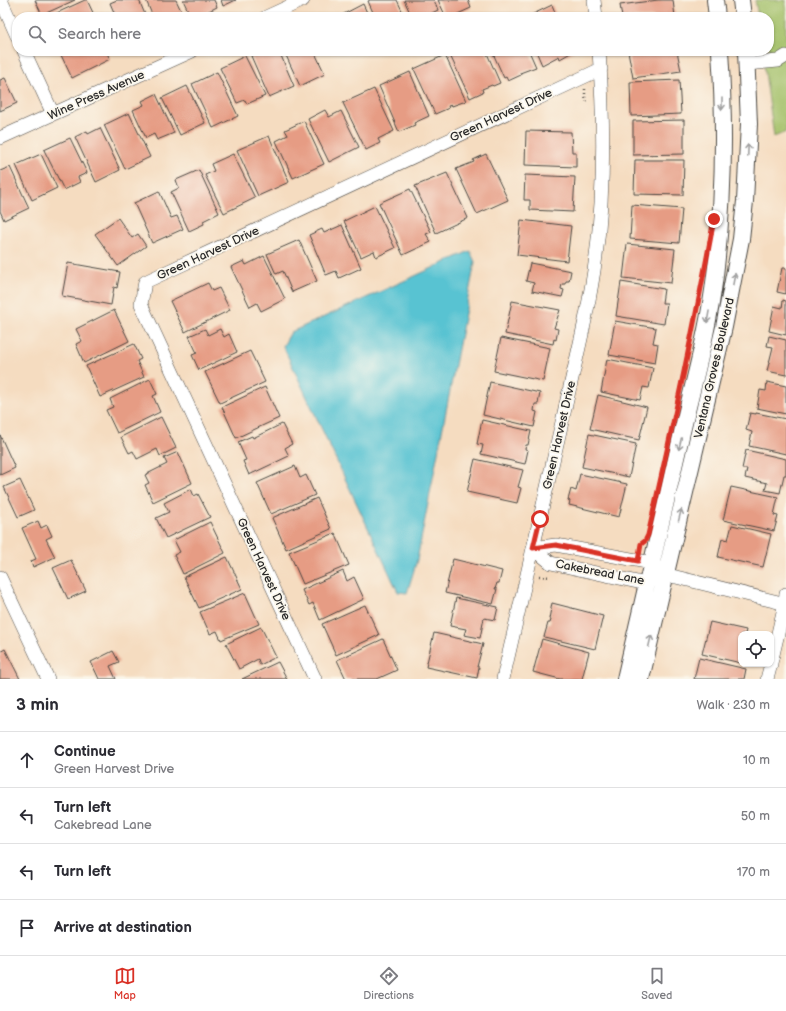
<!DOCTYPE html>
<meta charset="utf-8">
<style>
:root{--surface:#fff;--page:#f2f2f3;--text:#2b2b33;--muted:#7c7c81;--line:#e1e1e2;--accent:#d93025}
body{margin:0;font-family:"Balsamiq Sans",sans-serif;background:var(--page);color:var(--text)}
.controls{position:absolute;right:12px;bottom:12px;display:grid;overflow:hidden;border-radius:8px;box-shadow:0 1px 3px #0004}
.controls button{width:36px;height:36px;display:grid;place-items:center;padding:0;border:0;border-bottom:1px solid var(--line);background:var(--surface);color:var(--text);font:20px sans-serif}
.stop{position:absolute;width:12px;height:12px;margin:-9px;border:3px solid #d93025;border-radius:50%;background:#fff}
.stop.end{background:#d93025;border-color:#fff;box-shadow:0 1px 4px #0008}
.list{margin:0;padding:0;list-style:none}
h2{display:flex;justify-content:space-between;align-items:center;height:52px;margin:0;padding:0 16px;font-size:17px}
h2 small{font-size:13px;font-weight:400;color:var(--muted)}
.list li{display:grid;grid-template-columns:26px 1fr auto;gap:12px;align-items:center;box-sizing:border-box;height:56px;padding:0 16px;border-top:1px solid var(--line)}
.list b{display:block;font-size:15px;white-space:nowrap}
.list p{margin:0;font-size:13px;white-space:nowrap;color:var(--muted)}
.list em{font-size:13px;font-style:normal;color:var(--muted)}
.icon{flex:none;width:22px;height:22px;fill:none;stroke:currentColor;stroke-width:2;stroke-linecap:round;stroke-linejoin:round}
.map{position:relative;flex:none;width:786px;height:679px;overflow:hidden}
.search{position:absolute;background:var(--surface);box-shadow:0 1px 3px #0004;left:12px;right:12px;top:12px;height:44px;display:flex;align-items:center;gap:10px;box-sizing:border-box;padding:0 14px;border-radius:16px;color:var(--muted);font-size:15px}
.sheet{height:276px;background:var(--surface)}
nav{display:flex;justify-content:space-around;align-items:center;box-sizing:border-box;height:56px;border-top:1px solid var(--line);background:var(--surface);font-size:11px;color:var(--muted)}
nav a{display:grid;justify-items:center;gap:2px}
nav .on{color:var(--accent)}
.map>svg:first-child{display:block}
.green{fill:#a3c068;stroke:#67764a}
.water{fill:#58c3d2;stroke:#42777e}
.building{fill:#e69c84}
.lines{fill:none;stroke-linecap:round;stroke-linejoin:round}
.minor-casing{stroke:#494641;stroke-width:14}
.tertiary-casing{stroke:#494641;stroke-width:18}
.path{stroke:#494641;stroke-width:2.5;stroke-dasharray:1 3;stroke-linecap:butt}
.minor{stroke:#fff;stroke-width:13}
.tertiary{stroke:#fff;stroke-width:16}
.oneway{stroke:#a0a0a0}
.route{stroke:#d93025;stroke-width:5}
.labels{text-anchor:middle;stroke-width:3.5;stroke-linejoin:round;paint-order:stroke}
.street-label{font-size:12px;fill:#2b2b2b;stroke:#fbf7ec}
</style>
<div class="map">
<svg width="786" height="679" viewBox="0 0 786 679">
<rect width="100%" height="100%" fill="#fbf7ec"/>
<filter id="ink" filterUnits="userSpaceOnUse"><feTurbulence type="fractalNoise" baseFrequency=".025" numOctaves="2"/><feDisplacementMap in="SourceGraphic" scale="8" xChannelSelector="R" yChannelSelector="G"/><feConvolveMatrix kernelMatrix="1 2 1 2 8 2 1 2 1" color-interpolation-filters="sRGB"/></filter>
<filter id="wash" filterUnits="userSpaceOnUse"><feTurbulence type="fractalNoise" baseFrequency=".012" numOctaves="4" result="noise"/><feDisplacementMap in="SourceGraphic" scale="16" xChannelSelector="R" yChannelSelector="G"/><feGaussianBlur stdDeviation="0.9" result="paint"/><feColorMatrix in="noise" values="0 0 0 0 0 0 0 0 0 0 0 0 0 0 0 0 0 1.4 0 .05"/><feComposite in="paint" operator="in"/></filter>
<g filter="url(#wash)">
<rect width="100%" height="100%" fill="#f5dcc0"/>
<!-- green -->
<path class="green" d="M755,0H786V132L774,137L762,51H769V17H758Z"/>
<!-- water -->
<path class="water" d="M470,251L475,262L417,560L407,593L398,592L283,346L291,332Z"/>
<g id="blocks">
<!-- building -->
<path class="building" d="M35,0H75L42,15Z
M85,0H87L95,17H48Z
M117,0H139L146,17H116L110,3Z
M146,0H176L184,17H153Z
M183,0H214L217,7L197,17H191Z
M221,0H236L223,6Z
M370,0H397L405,17H375L368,1Z
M404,0H434L438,10L430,14L432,17H412Z
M438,0H468L471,8L451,17H446Z
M658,0H673L675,17H622L620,5Z
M363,4L369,17H338Z
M552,5L557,17H527Z
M64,51H106L110,59L72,78L60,53Z
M261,51H279L294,86L269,97L251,56Z
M284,51H314L325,74L300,86Z
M448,51H486L500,83L493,86L492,85L482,89L483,92L470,98Z
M492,51H529L536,67L520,73L521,75L508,81L506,77L504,78Z
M536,51H574L560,59L559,56L542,65Z
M628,51H677L681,71L633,78Z
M445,55L466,101L452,106V105L448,106L449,108L435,114L414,69Z
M245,56L265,96L247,104L245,100L237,103L220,68Z
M217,72L238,116L213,128L192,84Z
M410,72L429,116L414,123L415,125L399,132L379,86Z
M5,78L17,103L0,111V80Z
M679,80L681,114L631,116L630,82Z
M187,86L205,123L180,135L162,98Z
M374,89L394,131L378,139L380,143L366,150L343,103Z
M156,94L174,133L157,140L154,134L146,138L133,110L144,105L142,101Z
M325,110L329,117L341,111L359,147L329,162L308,119Z
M129,113L150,157L125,169L104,125Z
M684,120V154L633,155V121Z
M304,121L324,164L293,178L276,141L288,135L285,130Z
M100,128L120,170L96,182L75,137L87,131L88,134Z
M526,131L571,132L572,152H576V167L525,165Z
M269,136L289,182L258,196L237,150Z
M70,138L87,173L78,177L80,182L64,190L44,150Z
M41,154L57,188L32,200L16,165Z
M233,154L255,198L224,213L205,175L214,171L211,164Z
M486,154L508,200L477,214L456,169L474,162L473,160Z
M635,160H684L683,195L634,194Z
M10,167L29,208L4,220L0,211V171Z
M199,170L219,213L203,221L204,224L189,231L171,192L179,188L176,180Z
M447,173L468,218L436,233L415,186Z
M525,175L575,177L573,212L530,210V200H524Z
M410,189L431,232L426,234L431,242L403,255L379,203Z
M159,191L171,218L177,216L183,229L152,243L134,203Z
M632,205L682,209L679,243L630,239Z
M375,206L395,248L376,257L374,251L361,257L344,221Z
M118,218L132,238L138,234L146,246L118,266L95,234Z
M521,220L571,226L567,261L517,255Z
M342,225L361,268L339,278L336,271L326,275L309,235L322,229L324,233Z
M299,240L317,281L292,292L283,271L276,274L267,254Z
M627,244L675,249L671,283L623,278Z
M264,256L285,299L261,311L257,303L250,307L231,267L244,261L246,265Z
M68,263L120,272L117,288L114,287L111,305L62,296Z
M530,263L571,271L569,281H566L565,284H562L561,289L564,290L562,297L532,291L534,283L526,281Z
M782,268H786V294L777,292Z
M621,282L664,289L662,303H667L664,324L616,316Z
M208,283L212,291L219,288L230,310L185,332L170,301Z
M783,300L786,301V335L769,331L774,306L782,308Z
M512,301L560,310L554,328L558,329L556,340L554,339L553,344L505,334Z
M114,310L129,341L84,363L76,344L82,341L76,329Z
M615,321L656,328L653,343L658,344L655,363L609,355Z
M205,329L208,335L220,329L224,337L229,334L237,352L199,370L192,355L197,353L189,336Z
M769,336L786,340V375L767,371L773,347L767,346Z
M501,338L550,348L543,381L494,371Z
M134,344L141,359L137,361L144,377L100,397L86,366Z
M250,351L265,382L220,403L205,372Z
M607,359L653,368L649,388L643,387L640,400L601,392Z
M150,379L157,394L153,396L160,412L117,433L106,410L113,407L110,399Z
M490,382L540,393L538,404H535L534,411L537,412L534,427L483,415Z
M767,382L786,386V414L757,408L760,390L766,391Z
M265,387L279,418L236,438L222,407Z
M598,395L647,407L639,440L590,429Z
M750,413L756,414V413L786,419V454L749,446L752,432L746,430Z
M161,417L176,448L160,456L157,449L137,459L133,451L129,453L121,437Z
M482,420L531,431L528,445H526L525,449L528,450L525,464L481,454L483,445L477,444Z
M282,424L292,444L285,448L289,456L249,475L243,461L246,460L238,442L252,436L253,438Z
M589,434L636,444L629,477L582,467Z
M0,435L15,468L0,475Z
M746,450L786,459V475H784L780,493L765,490L767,483L745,478L747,469H742Z
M178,452L192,483L153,502L145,485L149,483L145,475L167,464L164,458Z
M475,459L523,470L518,487L521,488L517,503L467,492Z
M295,466L300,478L306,475L315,495L271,514L257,483Z
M580,474L627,484L619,517L569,505L570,501L568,500L571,489L576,491Z
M20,480L34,510L18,517L4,487Z
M731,487L778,497L774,515L778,516L774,531L723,520Z
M191,489L194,496L198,494L210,517L166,538L156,518L169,512L164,503Z
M317,498L331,529L286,549L272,518Z
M38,521L41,528L47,525L52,536L46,539L55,557L33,567L31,561L36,559L22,528Z
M210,522L225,553L183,574L174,555L180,552L174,540Z
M732,525L771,534L763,567L718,557L722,538L728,540Z
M335,533L349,565L303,584L289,552Z
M227,557L242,589L199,608L184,577Z
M453,559L502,571L499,583H497L495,589H497L493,604L445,593Z
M71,560L86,591L68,599L53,568Z
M343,571L347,581L354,577L364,599L320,620L313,603L309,605L302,590Z
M245,593L259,624L221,640L217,631L210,634L200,612Z
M456,598L498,607L495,620L484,618L480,638L464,635L466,629L450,626Z
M552,603L603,616L595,649L544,637L548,623H550L551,620L549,619Z
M365,605L379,635L336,655L322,624Z
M710,622L746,630L745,634H741V663L702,654Z
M261,627L276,657L260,665L258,659L239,669L226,644Z
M434,633L483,644L477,667H479L477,678L426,667Z
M383,639L397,670L377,679H346L337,660Z
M542,639L589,652L582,679H560L533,672Z
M5,649L20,679H0V652Z
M113,651L119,662L110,666L116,679H99L91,662Z
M699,658L746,669L744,679H694Z
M278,662L287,679H242Z"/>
</g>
</g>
<g filter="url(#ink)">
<use href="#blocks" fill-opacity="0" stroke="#494641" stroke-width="1"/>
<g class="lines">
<defs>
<path id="minor" d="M1,0L17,36
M594,0L596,17
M266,17L303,0
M24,51L53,114
M747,64L778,61L786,56
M0,138L192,51
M533,548L551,563L642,583H647L665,575L676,577L786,604
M533,548L556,545L652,563L658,568
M0,577L48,679
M771,663L783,612L786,594
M315,679L141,304L145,282L601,69
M503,679C523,593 542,508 562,422C574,367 589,312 596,256C605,188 604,119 599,51
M767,679L771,664"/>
<path id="tertiary" d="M715,0L717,17
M741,0L743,17
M625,679C644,597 663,514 682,432C694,380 709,328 715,275C724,201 725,125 720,51
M641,679L724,327L741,239L745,201L749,124L746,51"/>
</defs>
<!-- minor casing -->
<use href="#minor" class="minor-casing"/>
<!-- tertiary casing -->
<use href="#tertiary" class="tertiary-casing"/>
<!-- path -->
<path class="path" d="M585,89V97L588,104
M539,576L550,577"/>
<!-- minor -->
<use href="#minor" class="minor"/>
<!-- tertiary -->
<use href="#tertiary" class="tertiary"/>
</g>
<!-- one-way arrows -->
<defs><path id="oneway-shaft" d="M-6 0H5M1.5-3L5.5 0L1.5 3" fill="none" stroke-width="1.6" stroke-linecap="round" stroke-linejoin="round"/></defs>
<g class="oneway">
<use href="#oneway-shaft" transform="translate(722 104) rotate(90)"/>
<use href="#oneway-shaft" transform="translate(748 150) rotate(-88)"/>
<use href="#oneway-shaft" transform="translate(734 279) rotate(-79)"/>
<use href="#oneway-shaft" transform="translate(708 317) rotate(100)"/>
<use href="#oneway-shaft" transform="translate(680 444) rotate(103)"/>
<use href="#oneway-shaft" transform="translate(680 515) rotate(-76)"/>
<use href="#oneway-shaft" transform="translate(650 641) rotate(-77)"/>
</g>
</g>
<g class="lines" filter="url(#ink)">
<!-- route -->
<path class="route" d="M540,519L533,548L556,545L638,561L641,544L645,541L648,535C672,430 695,325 714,219"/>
</g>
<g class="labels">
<!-- street labels -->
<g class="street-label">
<text transform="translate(96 95) rotate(-24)" y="4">Wine Press Avenue</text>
<text transform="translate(501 115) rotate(-25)" y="4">Green Harvest Drive</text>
<text transform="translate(208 253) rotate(-25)" y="4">Green Harvest Drive</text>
<text transform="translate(714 368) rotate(-77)" y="4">Ventana Groves Boulevard</text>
<text transform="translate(559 435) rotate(-77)" y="4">Green Harvest Drive</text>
<text transform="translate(264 569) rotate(65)" y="4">Green Harvest Drive</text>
<text transform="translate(600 572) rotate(11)" y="4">Cakebread Lane</text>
</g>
</g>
</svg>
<div class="controls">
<button><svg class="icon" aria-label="locate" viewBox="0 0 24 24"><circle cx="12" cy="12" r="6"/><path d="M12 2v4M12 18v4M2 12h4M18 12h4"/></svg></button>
</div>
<div class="stop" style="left:540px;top:519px"></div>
<div class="stop end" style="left:714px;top:219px"></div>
<div class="search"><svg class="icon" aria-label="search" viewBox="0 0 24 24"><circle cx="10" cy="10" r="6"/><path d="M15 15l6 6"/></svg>Search here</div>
</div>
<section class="sheet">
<h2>3 min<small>Walk · 230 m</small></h2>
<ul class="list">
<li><svg class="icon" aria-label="ahead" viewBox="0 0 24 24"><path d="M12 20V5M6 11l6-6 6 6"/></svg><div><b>Continue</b><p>Green Harvest Drive</p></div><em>10 m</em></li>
<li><svg class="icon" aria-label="left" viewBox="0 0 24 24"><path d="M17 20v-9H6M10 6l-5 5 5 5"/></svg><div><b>Turn left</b><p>Cakebread Lane</p></div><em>50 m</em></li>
<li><svg class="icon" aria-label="left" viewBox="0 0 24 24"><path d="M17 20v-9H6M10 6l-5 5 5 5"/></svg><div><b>Turn left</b></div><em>170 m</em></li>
<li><svg class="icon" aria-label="arrive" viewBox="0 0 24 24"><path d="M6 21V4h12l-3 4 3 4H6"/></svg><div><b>Arrive at destination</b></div></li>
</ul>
</section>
<nav>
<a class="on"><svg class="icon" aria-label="map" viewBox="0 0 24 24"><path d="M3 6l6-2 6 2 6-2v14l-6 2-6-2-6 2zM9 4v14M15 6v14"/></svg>Map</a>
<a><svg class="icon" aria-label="directions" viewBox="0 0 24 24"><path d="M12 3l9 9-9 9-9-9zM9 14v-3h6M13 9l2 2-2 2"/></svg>Directions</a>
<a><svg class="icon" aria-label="saved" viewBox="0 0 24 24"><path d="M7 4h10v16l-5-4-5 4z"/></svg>Saved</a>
</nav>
